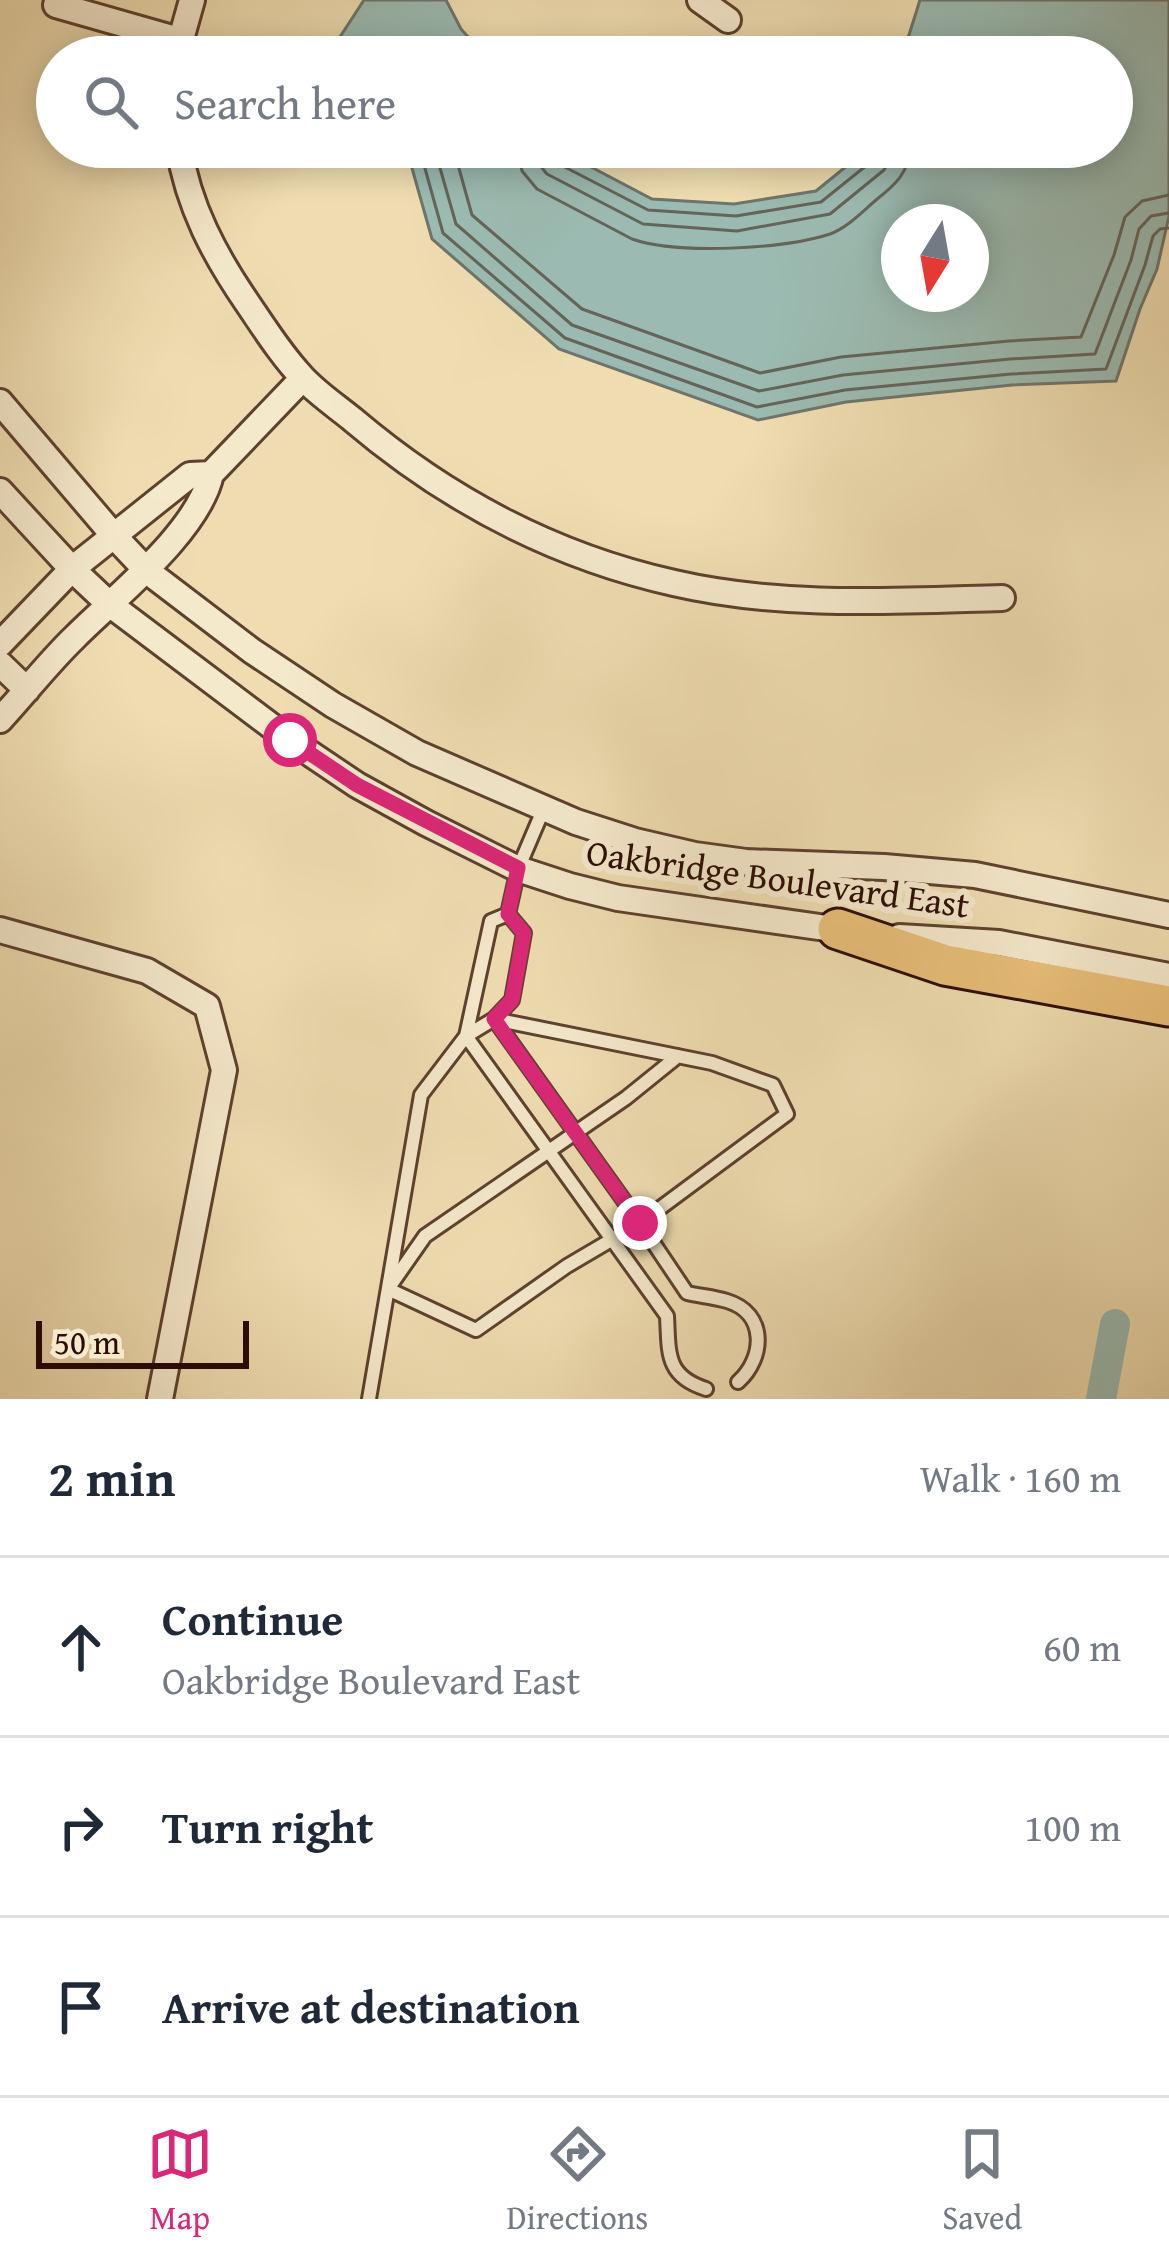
<!DOCTYPE html>
<meta charset="utf-8">
<style>
:root{--surface:#fff;--page:#f2f2f3;--text:#1f2937;--muted:#747a83;--line:#e0e1e3;--accent:#db2777}
body{margin:0;font-family:"Gentium Book Plus",serif;background:var(--page);color:var(--text)}
.compass{position:absolute;left:881px;top:204px;width:108px;height:108px;border-radius:50%;background:var(--surface);box-shadow:0 6px 30px #0003;rotate:191deg}
.scale{position:absolute;left:36px;bottom:30px;width:213px;box-sizing:border-box;padding-left:12px;border:6px solid #2c0d03;border-top:0;font-size:33px;line-height:42px;white-space:nowrap;color:#2c0d03;-webkit-text-stroke:9px #f5e9cc;paint-order:stroke}
.stop{position:absolute;width:36px;height:36px;margin:-27px;border:9px solid #db2777;border-radius:50%;background:#fff}
.stop.end{background:#db2777;border-color:#fff;box-shadow:0 3px 12px #0008}
.list{margin:0;padding:0;list-style:none}
h2{display:flex;justify-content:space-between;align-items:center;height:156px;margin:0;padding:0 48px;font-size:51px}
h2 small{font-size:39px;font-weight:400;color:var(--muted)}
.list li{display:grid;grid-template-columns:78px 1fr auto;gap:36px;align-items:center;box-sizing:border-box;height:180px;padding:0 48px;border-top:3px solid var(--line)}
.list b{display:block;font-size:45px;white-space:nowrap}
.list p{margin:0;font-size:39px;white-space:nowrap;color:var(--muted)}
.list em{font-size:39px;font-style:normal;color:var(--muted)}
.icon{flex:none;width:66px;height:66px;fill:none;stroke:currentColor;stroke-width:2;stroke-linecap:round;stroke-linejoin:round}
.map{position:relative;flex:none;width:1169px;height:1399px;overflow:hidden}
.search{position:absolute;background:var(--surface);box-shadow:0 6px 30px #0003;left:36px;right:36px;top:36px;height:132px;display:flex;align-items:center;gap:30px;box-sizing:border-box;padding:0 42px;border-radius:66px;color:var(--muted);font-size:45px}
.sheet{height:696px;background:var(--surface)}
nav{display:flex;justify-content:space-around;align-items:center;box-sizing:border-box;height:168px;border-top:3px solid var(--line);background:var(--surface);font-size:33px;color:var(--muted)}
nav a{display:grid;justify-items:center;gap:6px}
nav .on{color:var(--accent)}
.map>svg:first-child{display:block}
.water{fill:#9bbbb2;stroke:#6f756c;stroke-width:3;fill-rule:evenodd}
.lines{fill:none;stroke-linecap:round;stroke-linejoin:round}
.shore{stroke:#64645a;stroke-width:3}
.canal{stroke:#9bbbb2;stroke-width:30}
.lane-casing{stroke:#5d412e;stroke-width:18}
.street-casing{stroke:#5d412e;stroke-width:30}
.primary-casing{stroke:#2c0d03;stroke-width:45}
.lane{stroke:#f5e9cc;stroke-width:12}
.street{stroke:#f5e9cc;stroke-width:24}
.primary{stroke:#e8be78;stroke-width:39}
.route{stroke:#db2777;stroke-width:15}
.labels{text-anchor:middle;stroke-width:12;stroke-linejoin:round;paint-order:stroke}
.street-label{font-size:36px;fill:#2c0d03;stroke:#f5e9cc}
</style>
<div class="map">
<svg width="1169" height="1399" viewBox="0 0 1169 1399">
<rect width="100%" height="100%" fill="#efddb1"/>
<filter id="stains"><feTurbulence type="fractalNoise" baseFrequency=".00167" numOctaves="4"/><feColorMatrix values="0 0 0 0 .2 0 0 0 0 .09 0 0 0 0 .02 0 0 0 .5 -.17"/></filter>
<radialGradient id="worn" r=".72"><stop offset=".6" stop-color="#630" stop-opacity="0"/><stop offset="1" stop-color="#630" stop-opacity=".3"/></radialGradient>
<!-- water -->
<path class="water" d="M364,0H446L461,29L486,57H327Z
M920,0H1169V216L1157,269L1140,309L1116,381L1012,385L846,402L758,420L559,349L432,239L406,147H553L652,199L734,204L816,191L870,147H1112V57H902ZM899,222H971V294H899Z"/>
<g class="lines">
<!-- shore -->
<path class="shore" d="M419,147L443,233L565,338L757,407L845,390L1011,374L1106,369L1145,265L1153,236L1160,229L1169,228
M434,147L456,224L572,325L759,391L843,375L1010,359L1095,354L1131,260L1139,229L1151,216L1169,213
M453,147L472,215L582,309L760,373L841,357L1009,341L1081,337L1114,255L1125,217L1142,201L1169,195
M517,147L522,171L537,189L632,239C678,255 784,249 830,234C847,228 862,212 876,200C895,185 909,173 910,147
M535,147L538,163L547,174L643,224L737,231L830,214L884,170L890,160L892,147
M550,147L552,156L557,163L648,210L736,216L821,202L872,161L876,147"/>
<!-- canal -->
<path class="canal" d="M1101,1399L1115,1324"/>
<defs>
<path id="lane" d="M508,914L491,921L466,1036L667,1316C669,1352 665,1376 706,1389
M508,914L518,869L544,808
M494,1019L712,1063L773,1085L787,1114L640,1223L567,1266L476,1330L388,1289L425,1236L626,1098L678,1056
M495,1020L640,1223L687,1293C700,1296 714,1297 727,1301C767,1313 765,1358 738,1382
M369,1399L421,1095L466,1036L494,1019L512,1000L524,933L508,914"/>
<path id="street" d="M700,0L728,20
M56,5L179,40
M176,57L192,0
M179,147C188,206 215,256 248,304C265,329 282,356 303,378C317,393 336,406 352,419C446,499 553,556 674,583C782,608 893,601 1002,598
M0,402L115,537L147,571L252,651L333,705L417,753L576,822L635,841L695,855L746,862L884,867L975,875L1169,915
M0,491L72,569L108,603L290,740L357,785L426,823L518,869L570,886L618,898L847,931
M0,644L72,569L190,475L211,474
M0,664L27,690
M0,720C25,693 48,663 75,637C116,596 199,531 211,474L303,378
M0,930L147,971L207,1006L224,1070L160,1399
M899,937L999,943L1169,976"/>
<path id="primary" d="M838,929L945,965L1169,1006"/>
</defs>
<!-- lane casing -->
<use href="#lane" class="lane-casing"/>
<!-- street casing -->
<use href="#street" class="street-casing"/>
<!-- primary casing -->
<use href="#primary" class="primary-casing"/>
<!-- lane -->
<use href="#lane" class="lane"/>
<!-- street -->
<use href="#street" class="street"/>
<!-- primary -->
<use href="#primary" class="primary"/>
</g>
<g class="lines">
<!-- route -->
<path class="route" d="M290,740L357,785L518,868L508,914L524,933L512,1000L494,1019L640,1223"/>
</g>
<g class="labels">
<!-- street labels -->
<g class="street-label">
<text transform="translate(778 878) rotate(8)" y="13">Oakbridge Boulevard East</text>
</g>
</g>
<rect width="100%" height="100%" filter="url(#stains)"/>
<rect width="100%" height="100%" fill="url(#worn)"/>
</svg>
<svg class="compass" viewBox="-18 -18 36 36"><path d="M0-13l5 13h-10z" fill="#e53935"/><path d="M0 13l5-13h-10z" fill="#747a83"/></svg>
<div class="scale">50 m</div>
<div class="stop" style="left:290px;top:740px"></div>
<div class="stop end" style="left:640px;top:1223px"></div>
<div class="search"><svg class="icon" aria-label="search" viewBox="0 0 24 24"><circle cx="10" cy="10" r="6"/><path d="M15 15l6 6"/></svg>Search here</div>
</div>
<section class="sheet">
<h2>2 min<small>Walk · 160 m</small></h2>
<ul class="list">
<li><svg class="icon" aria-label="ahead" viewBox="0 0 24 24"><path d="M12 20V5M6 11l6-6 6 6"/></svg><div><b>Continue</b><p>Oakbridge Boulevard East</p></div><em>60 m</em></li>
<li><svg class="icon" aria-label="right" viewBox="0 0 24 24"><path d="M7 20v-9h11M14 6l5 5-5 5"/></svg><div><b>Turn right</b></div><em>100 m</em></li>
<li><svg class="icon" aria-label="arrive" viewBox="0 0 24 24"><path d="M6 21V4h12l-3 4 3 4H6"/></svg><div><b>Arrive at destination</b></div></li>
</ul>
</section>
<nav>
<a class="on"><svg class="icon" aria-label="map" viewBox="0 0 24 24"><path d="M3 6l6-2 6 2 6-2v14l-6 2-6-2-6 2zM9 4v14M15 6v14"/></svg>Map</a>
<a><svg class="icon" aria-label="directions" viewBox="0 0 24 24"><path d="M12 3l9 9-9 9-9-9zM9 14v-3h6M13 9l2 2-2 2"/></svg>Directions</a>
<a><svg class="icon" aria-label="saved" viewBox="0 0 24 24"><path d="M7 4h10v16l-5-4-5 4z"/></svg>Saved</a>
</nav>
